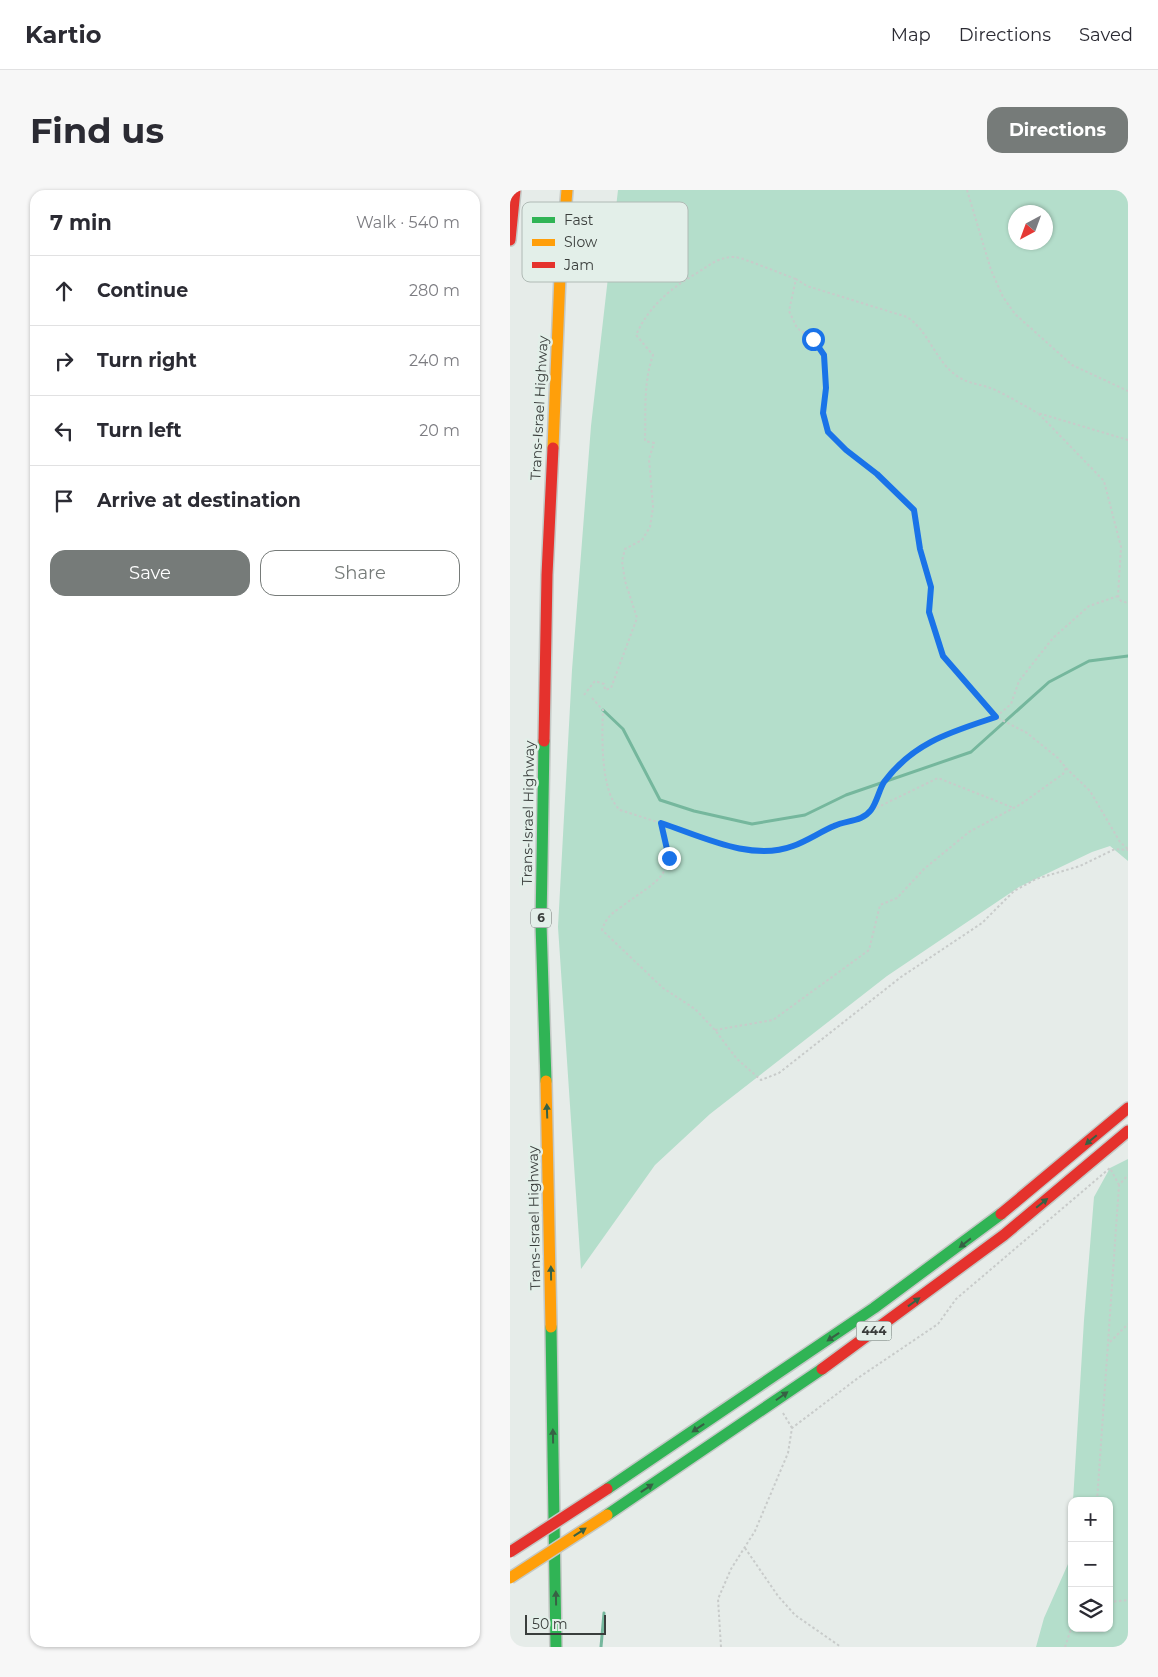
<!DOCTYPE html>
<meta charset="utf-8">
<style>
:root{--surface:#fff;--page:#f7f7f7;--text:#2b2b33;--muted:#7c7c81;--line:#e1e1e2;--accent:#767b79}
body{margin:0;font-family:Montserrat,sans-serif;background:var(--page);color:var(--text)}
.controls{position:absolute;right:15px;bottom:15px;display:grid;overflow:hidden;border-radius:10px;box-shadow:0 1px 4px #0004}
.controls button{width:45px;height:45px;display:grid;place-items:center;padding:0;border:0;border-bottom:1px solid var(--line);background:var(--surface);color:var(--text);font:25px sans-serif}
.compass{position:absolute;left:498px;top:15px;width:45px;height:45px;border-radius:50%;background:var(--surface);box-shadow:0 1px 4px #0004;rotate:221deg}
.scale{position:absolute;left:15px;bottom:12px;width:81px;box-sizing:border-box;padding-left:5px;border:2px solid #3a3e3c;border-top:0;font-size:14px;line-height:18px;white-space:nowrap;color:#3a3e3c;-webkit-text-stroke:4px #e3efe9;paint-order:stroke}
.stop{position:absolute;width:15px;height:15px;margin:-11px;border:4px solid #1a73e8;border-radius:50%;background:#fff}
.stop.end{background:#1a73e8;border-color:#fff;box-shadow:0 1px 5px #0008}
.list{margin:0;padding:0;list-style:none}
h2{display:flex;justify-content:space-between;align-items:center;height:65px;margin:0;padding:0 20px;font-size:21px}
h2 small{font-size:16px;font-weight:400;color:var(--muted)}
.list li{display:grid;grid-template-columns:32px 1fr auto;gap:15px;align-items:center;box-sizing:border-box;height:70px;padding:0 20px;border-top:1px solid var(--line)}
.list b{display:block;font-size:19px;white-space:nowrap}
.list em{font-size:16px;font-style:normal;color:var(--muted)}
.actions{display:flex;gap:10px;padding:15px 20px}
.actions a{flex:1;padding:11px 0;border:1px solid var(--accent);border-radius:15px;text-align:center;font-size:18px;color:var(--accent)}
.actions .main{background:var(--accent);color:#fff}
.icon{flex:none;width:28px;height:28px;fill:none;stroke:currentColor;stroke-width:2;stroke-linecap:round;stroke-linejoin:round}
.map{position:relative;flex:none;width:618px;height:1457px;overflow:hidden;border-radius:15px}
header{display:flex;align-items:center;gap:30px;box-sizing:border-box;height:70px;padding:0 25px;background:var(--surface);border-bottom:1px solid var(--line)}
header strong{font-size:24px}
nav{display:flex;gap:28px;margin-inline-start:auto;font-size:18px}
.intro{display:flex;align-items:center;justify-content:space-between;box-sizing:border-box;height:120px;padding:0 30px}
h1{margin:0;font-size:35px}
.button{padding:12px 22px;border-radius:15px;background:var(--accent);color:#fff;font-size:18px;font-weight:700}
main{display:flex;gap:30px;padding:0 30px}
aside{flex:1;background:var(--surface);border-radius:15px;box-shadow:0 1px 4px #0004}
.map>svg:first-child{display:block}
.green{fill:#b4decb;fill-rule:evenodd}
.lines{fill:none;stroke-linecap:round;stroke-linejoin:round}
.stream{stroke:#75b79d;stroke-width:3}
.fast-casing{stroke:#c4c9c6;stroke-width:14}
.slow-casing{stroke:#c4c9c6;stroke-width:14}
.jam-casing{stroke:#c4c9c6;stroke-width:14}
.path{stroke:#c8cbca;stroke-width:2;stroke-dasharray:2.5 2.5;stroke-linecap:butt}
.fast{stroke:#30b455;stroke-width:11}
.slow{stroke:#ff9f0a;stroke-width:11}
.jam{stroke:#e5322d;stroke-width:11}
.slow-bridge-casing{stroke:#c4c9c6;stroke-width:14;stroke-linecap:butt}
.jam-bridge-casing{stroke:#c4c9c6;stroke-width:14;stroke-linecap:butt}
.slow-bridge{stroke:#ff9f0a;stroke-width:11}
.jam-bridge{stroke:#e5322d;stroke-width:11}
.oneway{fill:#376144}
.route{stroke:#1a73e8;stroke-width:6}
.labels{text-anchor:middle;stroke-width:5;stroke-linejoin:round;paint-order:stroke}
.shield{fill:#e3efe9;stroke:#6d7370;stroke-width:1}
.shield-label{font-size:12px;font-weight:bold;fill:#3a3e3c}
.street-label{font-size:14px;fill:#3a3e3c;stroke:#e3efe9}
.key{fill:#e3efe9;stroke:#b0bab5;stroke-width:1}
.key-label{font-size:14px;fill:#3a3e3c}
</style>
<header>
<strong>Kartio</strong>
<nav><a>Map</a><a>Directions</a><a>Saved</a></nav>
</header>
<div class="intro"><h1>Find us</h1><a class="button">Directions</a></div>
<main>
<aside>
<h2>7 min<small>Walk · 540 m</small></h2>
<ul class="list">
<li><svg class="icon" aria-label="ahead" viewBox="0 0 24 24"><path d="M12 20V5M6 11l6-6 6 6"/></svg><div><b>Continue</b></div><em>280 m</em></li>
<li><svg class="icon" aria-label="right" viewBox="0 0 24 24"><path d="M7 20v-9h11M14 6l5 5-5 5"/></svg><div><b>Turn right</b></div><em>240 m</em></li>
<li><svg class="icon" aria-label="left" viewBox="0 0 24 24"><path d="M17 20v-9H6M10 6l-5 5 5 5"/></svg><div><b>Turn left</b></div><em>20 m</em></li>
<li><svg class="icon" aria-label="arrive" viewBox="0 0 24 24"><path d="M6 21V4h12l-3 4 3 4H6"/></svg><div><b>Arrive at destination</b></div></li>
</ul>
<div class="actions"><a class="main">Save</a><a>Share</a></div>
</aside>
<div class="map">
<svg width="618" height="1457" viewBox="0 0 618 1457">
<rect width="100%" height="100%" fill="#e6ece9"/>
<!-- green -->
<path class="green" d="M108,0H618V671L600,656L582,662L509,697L377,786L200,924L145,975L71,1079L48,737L62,480L81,236ZM506,22H536V52H506Z
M618,969V1457H526L534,1428L558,1374L562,1330V1438H599V1311H563L574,1130L584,1007L600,978Z"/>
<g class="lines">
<!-- stream -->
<path class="stream" d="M93,520L113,539L150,610L184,621L242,634L295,625L336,605L461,562L539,492L579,471L618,466
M91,1457L94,1423"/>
<defs>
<path id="fast" d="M34,551L31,734L36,891
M41,1137L46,1457
M97,1299L364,1118L491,1024
M97,1325L312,1179"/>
<path id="slow" d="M43,258L50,86L57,0
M36,891L41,1137"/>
<path id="jam" d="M0,50L5,0
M34,551L37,385L43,258
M491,1024L618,918
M312,1179L494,1045L618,941"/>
</defs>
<!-- fast casing -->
<use href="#fast" class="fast-casing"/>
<!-- slow casing -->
<use href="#slow" class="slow-casing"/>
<!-- jam casing -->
<use href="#jam" class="jam-casing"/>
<!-- path -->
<path class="path" d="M457,0L481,80L493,107L505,124L562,175L618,201
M618,250L528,223L594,291L611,357L608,406L611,411L618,413
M74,505L85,491L94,494L95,500L101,498L127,428L115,391L112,371L115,359L132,350L140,337L143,317L139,269L144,253L135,251C136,221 133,194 143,165L126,145C139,116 161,98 187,83C200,75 208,67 225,67C234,68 274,85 286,89
M82,508L93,520C92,545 90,602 110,620L232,659L257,661L282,657L326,635L348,630L361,620L374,593L407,559L430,545L486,527L501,514L509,491L543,448L579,416L608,406
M556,578L580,601L610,652L618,659
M362,620L428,588L504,618
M151,633C169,686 150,688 111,717C101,724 96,728 92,740L153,798L185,819L205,840L227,869L251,890L269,883L391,787L472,733L504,701L526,689L570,676L605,659L618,660
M205,840L263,830L359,760L370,715L387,708L414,679L459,642L511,614L553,584L556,578L548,568L517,543L486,527L433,466L419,422L421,397L410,359L404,321L367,284L336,260L318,242L313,223L316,197L314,165L303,149L287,138L279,121L286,89L297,96L397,127C419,141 425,171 447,186C458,194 471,194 483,199C499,206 514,216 528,223
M600,1152L618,1134
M273,1223L282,1238
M587,1311L609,995L618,985
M235,1358L268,1406L285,1425L331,1457
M599,1412L618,1410
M211,1457L208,1409L221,1379L245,1341L278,1263L282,1238L348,1188L428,1134L446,1109L600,978L609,995
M555,1457L562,1436"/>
<!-- fast -->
<use href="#fast" class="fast"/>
<!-- slow -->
<use href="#slow" class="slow"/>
<!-- jam -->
<use href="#jam" class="jam"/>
<defs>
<path id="slow-bridge" d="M0,1388L97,1325"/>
<path id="jam-bridge" d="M0,1362L97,1299"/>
</defs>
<!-- slow-bridge casing -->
<use href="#slow-bridge" class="slow-bridge-casing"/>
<!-- jam-bridge casing -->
<use href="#jam-bridge" class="jam-bridge-casing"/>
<!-- slow-bridge -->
<use href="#slow-bridge" class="slow-bridge"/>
<!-- jam-bridge -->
<use href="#jam-bridge" class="jam-bridge"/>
</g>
<!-- one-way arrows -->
<defs><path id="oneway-solid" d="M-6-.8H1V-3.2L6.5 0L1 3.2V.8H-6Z" transform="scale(1.25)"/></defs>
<g class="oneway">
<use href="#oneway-solid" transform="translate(37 921) rotate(-92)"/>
<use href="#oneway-solid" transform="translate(581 950) rotate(140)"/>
<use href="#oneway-solid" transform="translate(532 1013) rotate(-39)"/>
<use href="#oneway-solid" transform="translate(455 1053) rotate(142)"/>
<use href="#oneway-solid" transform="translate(41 1083) rotate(-91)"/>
<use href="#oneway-solid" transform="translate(404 1112) rotate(-36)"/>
<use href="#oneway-solid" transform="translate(323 1147) rotate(146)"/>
<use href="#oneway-solid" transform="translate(272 1206) rotate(-35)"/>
<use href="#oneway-solid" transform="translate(188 1238) rotate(146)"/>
<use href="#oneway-solid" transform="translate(43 1246) rotate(-91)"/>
<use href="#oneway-solid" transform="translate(137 1298) rotate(-34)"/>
<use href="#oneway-solid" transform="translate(70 1342) rotate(-33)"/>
<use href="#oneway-solid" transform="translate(46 1408) rotate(-91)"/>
</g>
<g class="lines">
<!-- route -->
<path class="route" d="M159,668L151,633C191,646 241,672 283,656C297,651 310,642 324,636C337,630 352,632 361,620C367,612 369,600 374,592C404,552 441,542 486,527L433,466L419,422L421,397L410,359L404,320L367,284L336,260L318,242L313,223L316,198L314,165L303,149"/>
</g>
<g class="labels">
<!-- shield labels -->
<g class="shield">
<rect x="21" y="718.5" width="20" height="19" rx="4"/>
<rect x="346.5" y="1131.5" width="35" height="19" rx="4"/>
</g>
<g class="shield-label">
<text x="31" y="732">6</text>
<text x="364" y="1145">444</text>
</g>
<!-- street labels -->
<g class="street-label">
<text transform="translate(29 218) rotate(-87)" y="5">Trans-Israel Highway</text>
<text transform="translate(18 623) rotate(-89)" y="5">Trans-Israel Highway</text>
<text transform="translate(24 1028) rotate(-91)" y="5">Trans-Israel Highway</text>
</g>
</g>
<!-- legend -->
<rect x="12" y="12" width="166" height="80" rx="8" class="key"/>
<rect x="22" y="27" width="23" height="6" fill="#30b455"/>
<rect x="22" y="49" width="23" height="7" fill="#ff9f0a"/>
<rect x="22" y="72" width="23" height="6" fill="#e5322d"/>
<g class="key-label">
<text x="54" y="35">Fast</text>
<text x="54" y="57">Slow</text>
<text x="54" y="80">Jam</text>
</g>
</svg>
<div class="controls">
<button>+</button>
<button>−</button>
<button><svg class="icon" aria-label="layers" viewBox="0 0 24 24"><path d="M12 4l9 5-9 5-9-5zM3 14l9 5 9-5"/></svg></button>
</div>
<svg class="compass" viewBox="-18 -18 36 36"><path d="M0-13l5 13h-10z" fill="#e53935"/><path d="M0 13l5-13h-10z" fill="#7c7c81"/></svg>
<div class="scale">50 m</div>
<div class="stop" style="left:303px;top:149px"></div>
<div class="stop end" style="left:159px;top:668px"></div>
</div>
</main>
